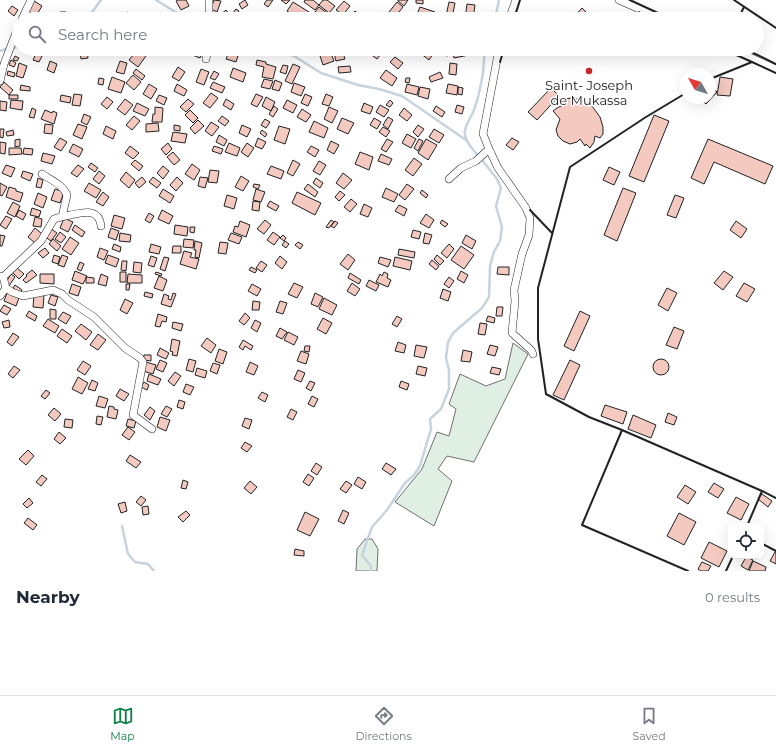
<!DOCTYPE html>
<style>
:root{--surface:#fff;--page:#f2f2f3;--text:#1f2937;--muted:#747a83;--line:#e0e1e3;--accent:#0b8043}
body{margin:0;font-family:Montserrat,sans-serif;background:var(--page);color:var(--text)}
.controls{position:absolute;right:12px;bottom:12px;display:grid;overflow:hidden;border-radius:8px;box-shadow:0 4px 16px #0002}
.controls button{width:36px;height:36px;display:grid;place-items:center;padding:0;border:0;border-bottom:1px solid var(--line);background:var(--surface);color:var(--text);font:20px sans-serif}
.compass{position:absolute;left:680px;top:68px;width:36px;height:36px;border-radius:50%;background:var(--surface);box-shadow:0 4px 16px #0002;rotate:309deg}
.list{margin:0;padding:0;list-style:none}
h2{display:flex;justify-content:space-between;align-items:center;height:52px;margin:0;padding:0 16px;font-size:17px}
h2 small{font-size:13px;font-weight:400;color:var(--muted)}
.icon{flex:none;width:22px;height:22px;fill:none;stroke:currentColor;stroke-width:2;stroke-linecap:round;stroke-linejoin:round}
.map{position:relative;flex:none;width:776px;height:571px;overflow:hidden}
.search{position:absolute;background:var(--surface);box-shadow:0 4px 16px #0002;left:12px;right:12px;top:12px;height:44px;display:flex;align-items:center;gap:10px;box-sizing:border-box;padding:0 14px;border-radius:22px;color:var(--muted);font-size:15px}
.sheet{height:124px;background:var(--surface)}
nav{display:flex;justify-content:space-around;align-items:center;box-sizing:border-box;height:56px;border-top:1px solid var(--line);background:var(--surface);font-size:11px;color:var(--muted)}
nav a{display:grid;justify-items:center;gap:2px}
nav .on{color:var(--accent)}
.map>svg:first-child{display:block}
.green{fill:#e0efe3;stroke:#6f6f6f}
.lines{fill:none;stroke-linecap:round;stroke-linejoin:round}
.stream{stroke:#c7d3dd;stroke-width:2.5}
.building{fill:#f3c9c0;stroke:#222}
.minor-casing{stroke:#222;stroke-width:8}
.minor{stroke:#fff;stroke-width:7}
.wall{stroke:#222;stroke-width:2}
.poi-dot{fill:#c62828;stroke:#fff;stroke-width:1.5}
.labels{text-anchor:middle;stroke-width:3;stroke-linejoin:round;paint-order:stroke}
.poi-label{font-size:13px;fill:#222;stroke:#fff}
</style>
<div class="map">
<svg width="776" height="571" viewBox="0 0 776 571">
<rect width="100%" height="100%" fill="#fff"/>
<!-- green -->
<path class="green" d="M513,343L528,354L474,462L447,456L438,469L452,481L434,526L395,502L422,469L437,432L449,436L456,409L449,404L460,374L486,386L505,379Z
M365,539H372L378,549L377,571H356L357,549Z"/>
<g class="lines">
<!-- stream -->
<path class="stream" d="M156,0L182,16L189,19
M87,19L101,0
M495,19L499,0
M14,48L19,46
M274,49L294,56L321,73L358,85L379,89L402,96L466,140
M0,51L6,49
M478,156C474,150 466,143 465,135C463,126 473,116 475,107C479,96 481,84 483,73C484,64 483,59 486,49
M122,526L128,554L135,562L148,564L154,571
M371,571V566L362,555L372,527L387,510L405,483L414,475L420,466L431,429L430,419L441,409L449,389V370L446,358L448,342L453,333L482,308L489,297L490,266L494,252L500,241L502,227L496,206L501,188L497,179L482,160"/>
</g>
<!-- building -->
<path class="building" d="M178,0H186L189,6L181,10L176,1Z
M214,0L221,1L217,12L211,9Z
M245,0L248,5L242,9L239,4Z
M267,0H273L268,7L264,4Z
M281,0H290L286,4Z
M305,0H313L319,5L315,10L304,2Z
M323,0H327L335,6L329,13L319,5Z
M398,0H408L404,6L398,1Z
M416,0H423V4L416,3Z
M34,1L42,6L36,16L28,11Z
M344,1L350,6L343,15L336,10Z
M293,2L309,12L305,19H299L287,11Z
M397,2L403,7L395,17L389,12Z
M449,2L455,3L452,18L446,16Z
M467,4L475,5L473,19H465Z
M12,6L18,10L14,16L8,11Z
M319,7L327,13L322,19H313L311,17Z
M420,7L435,12L432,19H415Z
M582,8L590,16L587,19H572Z
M236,9L239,11L235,16L232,14Z
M226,10L233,19H222L219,16Z
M355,11L364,18V19H348Z
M60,12H66L65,19H60Z
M127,12L137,16L136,19H125Z
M26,13L36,19H23Z
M381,15L385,16L391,19H380Z
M38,49L44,52L39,62L33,60Z
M47,49H56V55H47Z
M95,49H103L102,54L94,52Z
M189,49H203L204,50L200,58L187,53Z
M212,49H224L222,54Z
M230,49L240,50L236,62L226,59Z
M329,49L334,61L323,65L319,53Z
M333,49H342L345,59L336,61Z
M372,49H375L381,54L377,59L369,53Z
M423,49H426L433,54L429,60L420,53Z
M445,49H450L451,55L446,56Z
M452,49H468L469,55L454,58Z
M87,50L88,58L81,59L80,51Z
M137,50L146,56L138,67L129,60Z
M15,56L19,58L17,61L13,60Z
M395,57L403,63L398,69L390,62Z
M11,60L16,63L14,67L9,65Z
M257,60L266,62V64L276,67L273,79L262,77L264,67L256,65Z
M50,61L57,64L54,73L47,70Z
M120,61L127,63L124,74L116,72Z
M19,63L27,66L23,78L16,76Z
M450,63L457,64L456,75L449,74Z
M293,64L300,67L292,84L285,81Z
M283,65L288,66L286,74L280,72Z
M350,66L351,72L339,73L338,67Z
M178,67L185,72L179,81L172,77Z
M233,68L246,73L243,82L230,77Z
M136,69L145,76L142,80L133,73Z
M201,69L209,72L204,85L196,82Z
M386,70L397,78L392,86L380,78Z
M8,71L15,73L14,77L7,75Z
M214,71L219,74L215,80L210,78Z
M440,72L443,78L431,82L429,77Z
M133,75L141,82L134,90L126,83Z
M112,77L125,82L121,93L108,89Z
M720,77L733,79L730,96L717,95Z
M99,78L104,79L103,85L98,84Z
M406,78H410L409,83L405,82Z
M264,79L273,81L270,89L261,87Z
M275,80L282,83L279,91L272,89Z
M4,82L13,90L9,95L0,87Z
M213,82L225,87L222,93L210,88Z
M294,83L305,87L301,96L291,92Z
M149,84L157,89L151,99L143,94Z
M177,84L187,90L184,96L174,91Z
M407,84L419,87L417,95L405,92Z
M448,84L458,86L457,95L446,93Z
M21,85L30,87V91L20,90Z
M710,86L717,92L706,104L699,98H710Z
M420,87L430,89L428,99L418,96Z
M458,87L463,88L462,95L458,94Z
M551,88L559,96L537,120L528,112Z
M211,93L218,98L210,108L203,103Z
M74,94L82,95L80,106L72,105Z
M256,94L263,97L257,107L251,104Z
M305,94L312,97L308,106L301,103Z
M326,94L333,97L329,106L322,104Z
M9,95H18V99H9Z
M61,95L71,97L70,103L60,101Z
M159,95L167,98L164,105L156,101Z
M107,97L113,102L107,109L101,104Z
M266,97L275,102L271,111L262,106Z
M571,98L583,100L592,106L600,117L603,127V134L600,138L595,136L594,142L590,148L586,144L585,146L580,139L577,142L570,144L563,141L558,136L556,130L560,119L553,111L557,108L565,104L564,99Z
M125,99L133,105L125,115L117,109Z
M188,99L194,104L186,112L180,107Z
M226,99L234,104L231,110L223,105Z
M11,100L23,101L22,110L10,108Z
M287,100L297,105L293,113L283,108Z
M390,100L393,103L390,107L386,105Z
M0,101L7,102L6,111L0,110Z
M137,103L149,109L145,116L133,111Z
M364,103L373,107L370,114L361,111Z
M380,105L389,110L384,117L376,112Z
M457,105L464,107L462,114L455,112Z
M274,106L278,109L273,117L269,114Z
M436,106L445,112L442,117L433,111Z
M155,107L163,108L162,122H152L153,114H155Z
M329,107L338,111L332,123L324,119Z
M32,108L36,110L34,118L29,117Z
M404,108L412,115L407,121L399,115Z
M302,109L311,115L306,122L297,117Z
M45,110L52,113L53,111L57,113L54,124L41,119Z
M190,110L198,118L193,123L185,115Z
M84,114L91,117L87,125L81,122Z
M654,115L669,121L644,182L629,176Z
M134,116L140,121L132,130L126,125Z
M222,116L229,121L225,126L218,121Z
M388,117L393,120L388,129L383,125Z
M342,118L354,123L348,134L337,129Z
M374,118L381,122L377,129L370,125Z
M265,119L270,122L266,128L261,125Z
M198,120L204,126L195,134L190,128Z
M314,121L328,128L324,138L309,132Z
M211,122L219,127L212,136L205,131Z
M158,123L159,131L146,132V124Z
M45,124L53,125L52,134L44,133Z
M78,124L87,127L82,139L73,135Z
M174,125L180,126V131L174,130Z
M242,125L251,129L247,137L239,133Z
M418,125L424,129L418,137L413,132Z
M106,126L116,131L113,139L103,134Z
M279,126L290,129L285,144L274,140Z
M383,127L390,131L386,137L379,132Z
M0,129H4L3,138L0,137Z
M434,129L444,135L439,143L429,137Z
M13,130L14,135L7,136L6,132Z
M262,130L267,134L265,137L260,133Z
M173,132L187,134L185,143L171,141Z
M407,134L416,139L411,148L402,143Z
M219,135L227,140L224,146L216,142Z
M60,138L67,142L61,151L54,147Z
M258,138L266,142L262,149L255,146Z
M512,138L519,142L513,150L506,145Z
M20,139V146L15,147V140Z
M387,139L393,142L386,152L381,149Z
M419,139L423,141L418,151L414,148Z
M426,139L437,145L428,160L418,153Z
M708,139L773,166L765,184L714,162L704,184L691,178Z
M331,141L339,145L334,154L327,150Z
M0,142L6,143L5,154L0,153Z
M168,143L172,149L166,155L161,149Z
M229,143L240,148L237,156L225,152Z
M247,143L254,148L248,157L241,152Z
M73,144L83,149L79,157L69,152Z
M130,146L139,153L133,159L125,153Z
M214,146L223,149L221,154L212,151Z
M311,146L319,150L315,157L307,152Z
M9,148H21L22,154L9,155Z
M24,148L33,149L32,155L23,154Z
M173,152L180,160L174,165L167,157Z
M360,152L373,157L369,170L355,164Z
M43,153L55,156L52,164L41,161Z
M381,154L392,159L389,165L378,161Z
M414,158L422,164L413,176L405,170Z
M135,160L143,166L139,171L131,164Z
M293,160L300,164L293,176L287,173Z
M319,161L326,165L320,175L313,171Z
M91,163L98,168L95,172L88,167Z
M192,164L200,170L194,180L185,174Z
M6,165L15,168L11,177L2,173Z
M78,165L84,169L77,177L71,173Z
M163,166L169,171L163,179L157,173Z
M271,166L284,171L281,179L267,174Z
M609,167L620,172L614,185L603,180Z
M210,170L219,171L217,183L208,182Z
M23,171L33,174L30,181L21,177Z
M99,171L105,176L99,184L93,179Z
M126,172L135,180L129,188L120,180Z
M343,173L352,180L344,189L336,183Z
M241,176L249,181L243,191L235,187Z
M142,177L146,182L139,188L135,183Z
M153,177L161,183L157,188L149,182Z
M177,177L183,183L176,191L170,185Z
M200,177L208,178L205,188L198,186Z
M38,178L43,180L41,188L36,187Z
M316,178L323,183L320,188L313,183Z
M0,183L7,187L2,196L0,195Z
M89,183L101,190L96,198L84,191Z
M254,184L260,185L258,189L253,187Z
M308,184L318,192L315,197L304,189Z
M407,184L414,189L405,200L399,195Z
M9,187L16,189V191L23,193L20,202L6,197Z
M386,188L398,194L394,202L382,197Z
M623,188L636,193L617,241L604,235Z
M55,189L64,192L60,203L51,200Z
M163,189L174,196L170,203L159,196Z
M256,189L265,192L261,202L253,200Z
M422,190L428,195L426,198L420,193Z
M340,191L345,195L339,201L335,197Z
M103,192L109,197L103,206L96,202Z
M297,192L321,203L315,215L292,203Z
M38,193L47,197L43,208L34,204Z
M227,195L237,198L234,209L224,206Z
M675,195L684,198L676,218L667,215Z
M351,199L357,204L350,212L344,207Z
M253,201L260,202L259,211L252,210Z
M270,201L279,206L276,211L267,206Z
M13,202L20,206L15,217L7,213Z
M364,204L372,208L368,217L360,214Z
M399,205L407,209L404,216L395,211Z
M32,208L41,211L39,217L30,215Z
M19,210L26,214L23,220L16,216Z
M162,210L173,216L169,224L158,219Z
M149,213L154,216L150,223L145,220Z
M426,214L434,220L429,228L420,223Z
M114,215L125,218L122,229L111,226Z
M6,216L12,219L6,229L0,225Z
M35,217L42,219L41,227L33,226Z
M64,218L73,222L68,232L60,228Z
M265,220L271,225L264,234L257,229Z
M331,220L334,222L329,228L326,227Z
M442,220L448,224L445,227L440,223Z
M240,221L250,225L246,237L233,232L235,226L238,227Z
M335,221L338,223L334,228L331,226Z
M736,221L747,229L741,238L730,230Z
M75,225L85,232L82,237L72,230Z
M175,225L188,227L187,236L174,234Z
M190,227H195L194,233L190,232Z
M35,228L42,234L35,243L28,237Z
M50,228L57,233L51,241L44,236Z
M111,228L119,231L116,240L108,237Z
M413,230L421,232L419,239L411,237Z
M60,232L66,237L61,243L55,239Z
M273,232L280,237L274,245L267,240Z
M120,233L131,235L130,242L119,241Z
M231,233L242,237L239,244L228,240Z
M425,233L432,235L429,244L423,243Z
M0,235L5,236L2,246H0Z
M283,235L286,238L284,241L280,238Z
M466,235L476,241L472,249L462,243Z
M70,237L79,243L71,255L62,249Z
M53,239L61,246L57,251L49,244Z
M184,239L194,240L193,248L183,247Z
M195,241L202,243L199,258L195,257L196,250H194Z
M285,241L289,244L286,248L282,245Z
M220,242L228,243L226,254L218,253Z
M298,242L303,245L300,249L295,245Z
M114,244L121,247L120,252L112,249Z
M151,244L161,247L159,254L149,252Z
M449,244L454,249L447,258L441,253Z
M173,246H181V253H172Z
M461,246L474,255L464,269L451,260Z
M45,248L49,253L43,258L38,253Z
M100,248L108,251L104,260L97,257Z
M399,249L415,252L414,258L398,255Z
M184,251L192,253L190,257L199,259L196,269L180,264Z
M348,254L355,260L348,270L340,264Z
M54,255L60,257L58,264L52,262Z
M62,255L68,257L64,267L58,265Z
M108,255L119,259L116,267L105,263Z
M437,255L444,261L440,265L434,259Z
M151,256L157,258L154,267L148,265Z
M280,256L287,262L282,269L275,263Z
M164,257L169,258L165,271L160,269Z
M380,257L391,260L388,267L378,263Z
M395,257L412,261L410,270L393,266Z
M432,260L439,266L436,270L429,264Z
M122,261H127L126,271L121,270Z
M261,261L267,265L262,272L256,268Z
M80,262L84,264L81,271L77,269Z
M134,262L142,263L141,273L133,272Z
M16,267L24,274L19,279L12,272Z
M251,267L257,270L255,273L249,270Z
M498,267H509V275L497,274Z
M32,270L37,275L26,283L23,280L27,276L26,275Z
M75,271L87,276L83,284L72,280Z
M461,271L468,275L464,283L457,279Z
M724,271L733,277L723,290L714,283Z
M120,272H126V282H120Z
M156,272L162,274L161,276L155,274Z
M384,272L388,274L387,278L391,280L388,287L376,282L380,274L382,276Z
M350,273L361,280L359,284L348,278Z
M11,274L15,277L9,286L5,284Z
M40,274H54V284L40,283Z
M101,274L108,277L106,286L98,284Z
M128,274L142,275V283H127Z
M159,276L167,280L163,291L154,288Z
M86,277L94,278V283H86Z
M449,277L454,281L449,288L444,284Z
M369,280L379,285L376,291L366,286Z
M294,283L303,287L297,298L288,294Z
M352,283L360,289L355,296L347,291Z
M744,283L755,289L747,302L736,296Z
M72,284L81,287L78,296L69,293Z
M126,284H130L129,290H126Z
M252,284L261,289L257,296L248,291Z
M15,285L22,290L20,293L13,288Z
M667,288L677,293L668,311L658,305Z
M443,289L451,292L448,301L440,298Z
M145,292L153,294L152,298L144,296Z
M7,293L19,298L16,306L4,301Z
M173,293L176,294L171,307L161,304L164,294L169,296L168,299L171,300Z
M315,293L323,297L318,307L311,304Z
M34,295H44L43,308L33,307Z
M51,295L58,297L55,306L48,303Z
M324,298L337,305L332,315L319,309Z
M125,299L133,303L127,314L120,310Z
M253,301L260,302L259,310H252Z
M280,301L287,303L283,314L276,312Z
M4,305L11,309L7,315L0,311Z
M497,307H503L502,316H496Z
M50,309L56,310V319H50Z
M29,311L37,316L35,321L26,316Z
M580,311L590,316L574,351L564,346Z
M63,312L71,316L66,324L58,319Z
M245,313L250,318L244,325L239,321Z
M158,314L167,317L166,322L162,321L160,327L155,326Z
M397,316L402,319L397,327L392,324Z
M488,316L495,318L494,323L486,321Z
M323,318L332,323L326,334L317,329Z
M48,319L59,326L55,333L43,326Z
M9,320L10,327L4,328L2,322Z
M255,320L261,323L257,332L251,328Z
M173,322L183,324L181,331L172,328Z
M480,323L487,324L485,335L478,334Z
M81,324L92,332L86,340L75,331Z
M674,327L684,331L677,349L666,345Z
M280,328L287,332L282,339L276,336Z
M62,329L72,336L67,343L57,336Z
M288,332L298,337L294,345L284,340Z
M13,333L19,337L12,346L7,342Z
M98,334L106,340L98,350L90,345Z
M207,338L216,345L211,353L201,346Z
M172,339L180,341L177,356L172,355L173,352L170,351Z
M243,340L253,346L251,350L245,346L243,350L239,347Z
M398,342L406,345L404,353L395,351Z
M416,345L427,347L424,358L414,356Z
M490,345L498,347L495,356L487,354Z
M305,346H310L309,352L304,351Z
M160,348L169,353L166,359L157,355Z
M219,349L227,352L223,364L215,361Z
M463,350L472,352L470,362L461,361Z
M301,351L309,354L306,364L297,361Z
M144,355H151V361L143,360Z
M189,359L196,361L193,372L186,370Z
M653 367a8 8 0 1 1 16 0a8 8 0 1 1-16 0Z
M160,360L167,363L163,372L156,369Z
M570,360L580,365L564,400L553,395Z
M83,361L91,366L85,375L77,370Z
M146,362L156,365L153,374L143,371Z
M250,362L258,366L254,375L246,372Z
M213,363L220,365L217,374L210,371Z
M14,366L20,370L13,378L8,374Z
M418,366L427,368L425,376L416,374Z
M492,367L501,369L499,375L490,373Z
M197,368L207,371L205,378L195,375Z
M298,370L305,373L301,382L294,379Z
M175,372L181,376L174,386L168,381Z
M149,374L161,379L158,385L147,381Z
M78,377L88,383L82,394L72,389Z
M92,380L98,383L95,391L88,389Z
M310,381L315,383L311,391L306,388Z
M401,381L409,384L407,390L399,387Z
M144,382L149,385L147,390L141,387Z
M186,384L194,387L190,395L183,392Z
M120,389L129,394L124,401L116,396Z
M46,390L50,393L45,399L41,396Z
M262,392L268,395L265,402L258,398Z
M99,396L108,399L105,408L96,406Z
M312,396L318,399L314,407L308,404Z
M179,400L185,402L183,409L177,407Z
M605,405L627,412L623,424L601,416Z
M109,406L114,407V409L118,410L116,419L107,417Z
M166,406L172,409L167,417L161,414Z
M150,407L155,411L150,420L144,415Z
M54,408L61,414L55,421L48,415Z
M291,409L297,412L293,420L287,417Z
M668,413L677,417L674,425L665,422Z
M633,415L656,425L651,438L628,429Z
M97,416L103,417L101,425L96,424Z
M160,417L170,420L166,431L157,427Z
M245,418L252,420L249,429L242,426Z
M65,419L73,420L72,428L64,427Z
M128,419L136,421L134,428L126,426Z
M128,427L135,432L129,440L122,435Z
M59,432L66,438L60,444L54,439Z
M245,442L252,446L247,452L241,448Z
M28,450L34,456L26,465L19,459Z
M130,455L141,462L136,468L126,461Z
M316,463L322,467L317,475L311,471Z
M386,463L396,469L391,475L382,469Z
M308,474L314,478L309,486L303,482Z
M42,475L47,479L41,486L36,482Z
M358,477L366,482L362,489L354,484Z
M183,480L188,482L186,489L181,488Z
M250,481L257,487L251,494L244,488Z
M346,481L352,485L346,493L340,489Z
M714,483L724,489L718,498L708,492Z
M685,485L696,492L688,504L677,497Z
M762,494L772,501L768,507L758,499Z
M141,496L146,500L141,506L136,502Z
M736,497L749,504L741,520L727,513Z
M29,498L33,503L27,508L23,504Z
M125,502L127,511L121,513L118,504Z
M148,506L149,514L143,515L142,507Z
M343,510L349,513L344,524L338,521Z
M186,511L190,515L183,522L178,517Z
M305,512L319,519L310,536L297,530Z
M679,513L696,522L684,545L667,536Z
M28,518L37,525L33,530L24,523Z
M709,542L727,551L719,567L701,558Z
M295,549L304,551V556L294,555Z
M775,552H776V564L770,561Z
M746,557L753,560L748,570L741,566Z
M753,561L766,567L765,571H749Z
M702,562L711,566L708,571H701L698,569Z"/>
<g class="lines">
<defs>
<path id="minor" d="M209,0V19
M619,0L662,19
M22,19L31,0
M509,19L516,0
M499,49L483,134L489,149L498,168L526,208L530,218L529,235L522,254L514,290L515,301L512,333L531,350L533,354
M732,49L776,69
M206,59L208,49
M0,81L4,64L19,25
M42,174C51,180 63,185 67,195L62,217
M449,179L461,168L476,161L489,149
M0,276L3,277L6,288L12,292L23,296L53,290L62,294L68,300L94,317L125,348L140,358L143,362L133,415L152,429
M3,277L41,241L54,219C60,217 65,216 70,215C83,213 99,207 101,226
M0,296L6,288"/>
</defs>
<!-- minor casing -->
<use href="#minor" class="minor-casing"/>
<!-- minor -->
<use href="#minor" class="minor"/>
<!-- wall -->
<path class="wall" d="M630,0L671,19
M734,0L776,28
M639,12L642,14V19
M514,19L520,0
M738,19L744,7
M723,49L752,62
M745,49L776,64
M500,62L504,49
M710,79L752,62L776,73
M530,210L552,233
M622,430L589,417L546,394L538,339V288L570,167L646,117L686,93
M747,526L762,491L776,498
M761,543L776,551
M688,571L582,525L622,430L762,491
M726,571L733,556"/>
</g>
<!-- markers -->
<circle class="poi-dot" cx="589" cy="71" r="4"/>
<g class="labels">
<!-- poi labels -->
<g class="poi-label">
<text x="589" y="90">Saint- Joseph<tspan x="589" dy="15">de Mukassa</tspan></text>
</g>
</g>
</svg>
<div class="controls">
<button><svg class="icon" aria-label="locate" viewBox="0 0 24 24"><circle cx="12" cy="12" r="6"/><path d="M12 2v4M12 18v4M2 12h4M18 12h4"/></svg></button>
</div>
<svg class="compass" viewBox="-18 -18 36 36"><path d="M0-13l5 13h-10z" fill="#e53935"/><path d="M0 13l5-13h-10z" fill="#747a83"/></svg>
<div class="search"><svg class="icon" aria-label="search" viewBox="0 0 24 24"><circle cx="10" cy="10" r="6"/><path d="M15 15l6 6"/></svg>Search here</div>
</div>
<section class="sheet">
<h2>Nearby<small>0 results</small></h2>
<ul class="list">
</ul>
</section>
<nav>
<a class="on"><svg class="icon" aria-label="map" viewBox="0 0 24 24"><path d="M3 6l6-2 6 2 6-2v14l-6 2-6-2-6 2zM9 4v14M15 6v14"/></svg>Map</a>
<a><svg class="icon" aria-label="directions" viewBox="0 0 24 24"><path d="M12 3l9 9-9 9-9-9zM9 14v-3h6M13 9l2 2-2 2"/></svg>Directions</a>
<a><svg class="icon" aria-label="saved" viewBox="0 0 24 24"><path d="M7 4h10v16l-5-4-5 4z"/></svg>Saved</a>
</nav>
